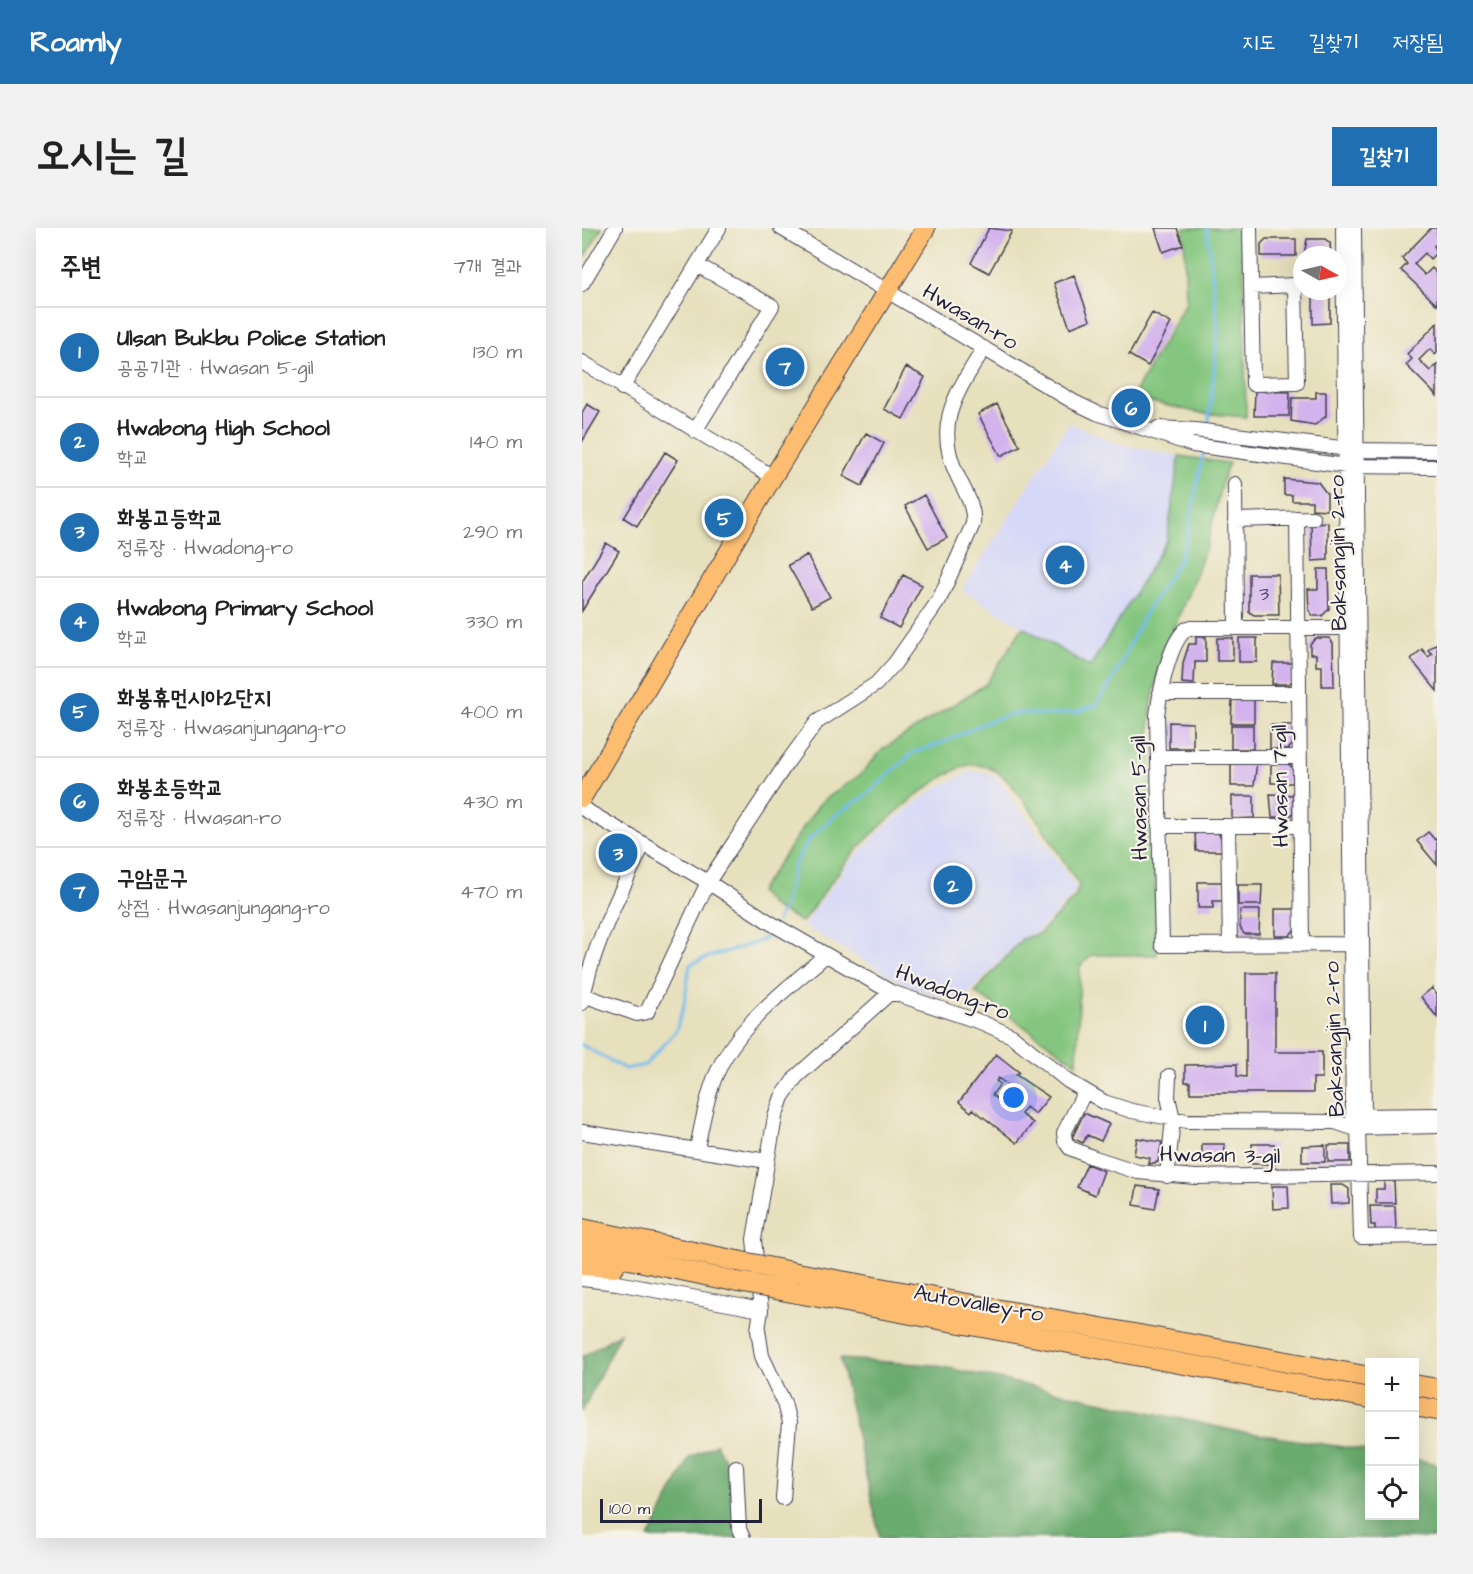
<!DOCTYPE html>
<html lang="ko">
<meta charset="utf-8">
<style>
:root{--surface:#fff;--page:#f2f2f2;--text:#222;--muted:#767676;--line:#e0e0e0;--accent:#1f6fb2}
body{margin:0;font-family:"Architects Daughter","Poor Story",sans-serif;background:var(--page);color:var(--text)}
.controls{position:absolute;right:18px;bottom:18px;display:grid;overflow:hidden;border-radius:0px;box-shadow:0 6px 24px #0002}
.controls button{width:54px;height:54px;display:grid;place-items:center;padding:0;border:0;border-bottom:2px solid var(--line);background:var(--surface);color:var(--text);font:30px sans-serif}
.compass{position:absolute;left:711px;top:18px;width:54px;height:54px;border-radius:50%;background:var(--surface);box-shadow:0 6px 24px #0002;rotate:98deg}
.scale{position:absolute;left:18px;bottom:15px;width:162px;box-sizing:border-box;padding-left:6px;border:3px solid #22223b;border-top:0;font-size:16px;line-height:21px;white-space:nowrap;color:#22223b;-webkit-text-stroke:4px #f7f3e8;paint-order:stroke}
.you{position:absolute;left:432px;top:870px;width:21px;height:21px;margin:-15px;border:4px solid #fff;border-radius:50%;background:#1a73e8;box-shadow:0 0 0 9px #1a73e833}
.badge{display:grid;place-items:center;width:39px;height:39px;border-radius:50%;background:var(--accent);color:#fff;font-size:20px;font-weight:700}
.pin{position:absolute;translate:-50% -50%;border:3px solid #fff;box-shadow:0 2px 6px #0006}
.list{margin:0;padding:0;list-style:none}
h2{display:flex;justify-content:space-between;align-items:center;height:78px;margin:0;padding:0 24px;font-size:26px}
h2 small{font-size:20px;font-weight:400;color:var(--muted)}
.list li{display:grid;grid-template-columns:39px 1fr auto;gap:18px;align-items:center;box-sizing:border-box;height:90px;padding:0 24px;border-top:2px solid var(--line)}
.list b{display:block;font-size:22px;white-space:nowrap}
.list p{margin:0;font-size:20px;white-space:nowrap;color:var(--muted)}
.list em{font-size:20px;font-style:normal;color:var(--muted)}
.icon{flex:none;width:33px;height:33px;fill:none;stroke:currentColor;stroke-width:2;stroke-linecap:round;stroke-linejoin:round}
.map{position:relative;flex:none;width:855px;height:1310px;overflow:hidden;border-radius:0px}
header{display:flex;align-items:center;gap:36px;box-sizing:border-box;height:84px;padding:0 30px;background:var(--accent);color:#fff}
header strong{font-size:28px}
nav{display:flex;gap:33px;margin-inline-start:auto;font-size:21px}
.intro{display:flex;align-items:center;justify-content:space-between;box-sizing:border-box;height:144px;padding:0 36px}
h1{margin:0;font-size:42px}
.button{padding:15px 27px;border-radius:0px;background:var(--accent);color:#fff;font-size:21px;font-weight:700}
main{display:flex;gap:36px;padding:0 36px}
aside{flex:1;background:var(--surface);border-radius:0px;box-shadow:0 6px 24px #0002}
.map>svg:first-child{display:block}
.built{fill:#d6d8f8}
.green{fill:#84c67f;stroke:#53745d;stroke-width:1.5}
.forest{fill:#6bab6e;stroke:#466654;stroke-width:1.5}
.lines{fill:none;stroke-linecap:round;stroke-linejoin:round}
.stream{stroke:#76bdee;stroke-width:3}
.building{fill:#d3b3ee;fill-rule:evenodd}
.minor-casing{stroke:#403e4e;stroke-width:16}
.major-casing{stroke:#403e4e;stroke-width:20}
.highway-casing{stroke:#403e4e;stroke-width:22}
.minor{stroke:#fff;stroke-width:14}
.major{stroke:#fcbd6f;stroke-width:18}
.highway{stroke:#fcbd6f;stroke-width:20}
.highway-bridge-casing{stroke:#403e4e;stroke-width:22;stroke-linecap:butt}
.highway-bridge{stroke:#fcbd6f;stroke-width:20}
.labels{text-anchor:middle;stroke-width:4.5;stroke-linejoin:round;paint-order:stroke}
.number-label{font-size:20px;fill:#4e4668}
.street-label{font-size:22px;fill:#22223b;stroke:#f7f3e8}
</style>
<header>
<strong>Roamly</strong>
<nav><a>지도</a><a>길찾기</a><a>저장됨</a></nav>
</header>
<div class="intro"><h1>오시는 길</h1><a class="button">길찾기</a></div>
<main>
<aside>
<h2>주변<small>7개 결과</small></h2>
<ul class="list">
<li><span class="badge">1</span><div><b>Ulsan Bukbu Police Station</b><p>공공기관 · Hwasan 5-gil</p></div><em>130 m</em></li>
<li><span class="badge">2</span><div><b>Hwabong High School</b><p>학교</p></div><em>140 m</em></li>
<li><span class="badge">3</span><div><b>화봉고등학교</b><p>정류장 · Hwadong-ro</p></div><em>290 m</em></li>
<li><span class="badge">4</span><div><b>Hwabong Primary School</b><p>학교</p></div><em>330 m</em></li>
<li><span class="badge">5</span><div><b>화봉휴먼시아2단지</b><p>정류장 · Hwasanjungang-ro</p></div><em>400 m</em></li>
<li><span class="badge">6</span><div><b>화봉초등학교</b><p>정류장 · Hwasan-ro</p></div><em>430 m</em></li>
<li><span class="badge">7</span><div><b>구암문구</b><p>상점 · Hwasanjungang-ro</p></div><em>470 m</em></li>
</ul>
</aside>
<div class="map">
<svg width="855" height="1310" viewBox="0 0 855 1310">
<rect width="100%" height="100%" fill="#f7f3e8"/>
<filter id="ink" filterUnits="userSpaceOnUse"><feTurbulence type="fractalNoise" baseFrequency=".0167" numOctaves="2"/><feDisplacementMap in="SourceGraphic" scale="12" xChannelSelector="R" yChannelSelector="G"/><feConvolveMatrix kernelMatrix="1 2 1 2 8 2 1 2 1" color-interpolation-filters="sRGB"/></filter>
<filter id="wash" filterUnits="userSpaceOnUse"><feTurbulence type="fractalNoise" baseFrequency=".008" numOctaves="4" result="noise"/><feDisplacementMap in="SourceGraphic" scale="24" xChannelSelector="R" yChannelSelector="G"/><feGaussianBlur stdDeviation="1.35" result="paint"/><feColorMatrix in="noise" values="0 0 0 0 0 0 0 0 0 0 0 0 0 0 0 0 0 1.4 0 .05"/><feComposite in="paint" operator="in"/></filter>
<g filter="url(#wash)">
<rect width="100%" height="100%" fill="#e7e0bd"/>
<!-- built -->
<path class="built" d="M487,195L537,216L597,228L585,312L508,440L380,362Z
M390,543L406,545L416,551L492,655L494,664L456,704L440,711L383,769L367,771L342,764L316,752L221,698L267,635L303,598L353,560Z"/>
<!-- green -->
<path class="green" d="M0,0H20L0,33Z
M602,0H661L664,189L619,185L550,170L604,74Z
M597,228L647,235C635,263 633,291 624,319C605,377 569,436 568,498L575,727H510L498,738L495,836L393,764L440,711L458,705L494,668L497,657C479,630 439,559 414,543C406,538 393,535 383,538C349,550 289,604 266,632C250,652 235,674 220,694L191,679L177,664L238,575L279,546L301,521L404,456L441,399L508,439L585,312Z"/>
<!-- forest -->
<path class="forest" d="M38,1105L0,1184V1129Z
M258,1131L352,1137L654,1203L787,1223L788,1288H832L833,1231L855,1236V1310H298Z
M134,1216L148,1242L158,1310H67L107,1230Z"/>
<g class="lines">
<!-- stream -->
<path class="stream" d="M625,0L636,101L626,200
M195,693L203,675L212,637L227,611L255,586L286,566L330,525L363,514L404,494L435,485L468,487L494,484L514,477L530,453L562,387L598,331L605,308L622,221
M0,817L43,841L63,837L94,803L102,777L108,737C128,724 183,719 191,702"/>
</g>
<g id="blocks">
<!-- building -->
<path class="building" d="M407,0L430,3L407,45L389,35Z
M573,0H595L601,17L581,24Z
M849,0H855V15L852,18L855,24L848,31L843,25L832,36L843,47L850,40L855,45V77L819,42L825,36L820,30Z
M684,11H714V28H679V16Z
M725,11H743L748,15L749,27H722Z
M492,47L508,92L488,100L472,55Z
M731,63H748V95L731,96Z
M570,85L589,95L566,138L547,127Z
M855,95V125L853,127L848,121L837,132L848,143L855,136V168L824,137L830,131L825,126Z
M324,139L343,149L321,191L302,181Z
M673,163L708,164L707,188H672Z
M734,164H744V188L733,197L709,193L710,170H734Z
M5,176L18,184L0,214V185Z
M415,176L438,218L419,228L396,186Z
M284,205L302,215L280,258L261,248Z
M83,224L96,232L55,298L42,290Z
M702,251L736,254L745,266V282L730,281V273H710V267H702Z
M342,267L365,310L346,320L323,278Z
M746,294V332L730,333L729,295Z
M24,315L37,323L0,383V354Z
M225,327L248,369L230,379L206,337Z
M736,341H746L747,381L740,388H731L727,382L726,361H736Z
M667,346H696L697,387H672L667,384Z
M321,347L340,357L317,400L298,390Z
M614,409H624V434H613L612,456L600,455L601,435L607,416H614Z
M635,410H651V433H635Z
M657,410H675V434H657Z
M734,410H747L751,415L752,458H740V438H734V426H728V416Z
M855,415V463L829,431L840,421L846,429L850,426L846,422Z
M691,435H712L711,452L707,456H690Z
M650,471H672V495H649Z
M587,494L611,495V520H587Z
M649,497H671V521H649Z
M688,497H711V516L706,521H688Z
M649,533H675L672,558H649Z
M689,535H705L711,540V555H689Z
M688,566L711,567V585L707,589H690Z
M650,568H672V590L650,591Z
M846,604L853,612L855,610V637L835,613Z
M613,605H636L640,611V623H614Z
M616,654H641V673H631V680H616Z
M656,657H680L679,677H656Z
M693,681H713V701L707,708H693Z
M658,682H678L677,706H662L658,699Z
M664,745H693V824H740V850H731V865H608V854H603V837L655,836V848L664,849Z
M850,760L855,767V789L839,769Z
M414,826L437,844L434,847L467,869L453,886L444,879L439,886L451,895L435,915L391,881L389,884L377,874ZM416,850L435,864L425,878L410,867L418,856L414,853Z
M502,885L527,896L519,913L505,907L501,915L490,910Z
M555,910L580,914L576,934L567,936L568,930L552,927Z
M620,916H643L642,935H620Z
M670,916H692L693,936H670Z
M743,917V934H720V918Z
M746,917H768V934H746Z
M505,936L522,943L513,967L495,959Z
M802,953H812L813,975H794V961H802Z
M748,957H761L767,961V975L749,976Z
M555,958L577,961L573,981L552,977Z
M690,958H706L707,980L691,981Z
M788,978H813L814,1002H793V997H789Z"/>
</g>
</g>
<g filter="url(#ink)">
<use href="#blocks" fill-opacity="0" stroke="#403e4e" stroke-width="1.5"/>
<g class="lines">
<defs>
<path id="minor" d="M199,0L492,174L515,185L611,217L764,238L855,239
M668,0L671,156L715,155L713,57L669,59
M761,0L771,888L776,899L779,1009L855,1008
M772,0L782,888L776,899
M0,56L33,0
M0,134L191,249
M40,160L137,0
M576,200L613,202L775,222L855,223
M113,203L190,78L115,37
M653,256L654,400
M715,290L720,717
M653,292L731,290
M775,400H606C587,412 578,465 575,487L580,717L778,716
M578,465H717
M576,529H718
M0,580L126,654L187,694L309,764L401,795L430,808L486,853L522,874L550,883L605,893L753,894L771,900L855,898
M577,598H719
M646,598L648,717
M1,767L55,786L65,784L126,654L204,536L235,494L294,456L313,435L357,372L391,296C393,279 383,264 376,249C350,196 375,165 402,120
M0,775C10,718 37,668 61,617
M503,863L482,905L483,913L488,920L510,929L556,944L613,949L855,945
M775,888L855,887
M0,904L185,933
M115,920C120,897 124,871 133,849C154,797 203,763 244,727
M585,948L591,891L586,869L587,848
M0,1051L35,1055L179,1082
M154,1239L157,1301L161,1310
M201,1270L207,1195L202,1175L180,1128L176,1102L179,1082L172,1011L193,889L200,869L214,849L309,764"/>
<path id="major" d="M0,570L191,249L344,0"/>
<path id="highway" d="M0,1001L155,1033
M0,1021L156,1054
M0,1037L32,1039
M215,1045L788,1149
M215,1065L788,1170
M832,1157L855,1161
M832,1178L855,1182"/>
</defs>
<!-- minor casing -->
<use href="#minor" class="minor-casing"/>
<!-- major casing -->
<use href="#major" class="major-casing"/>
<!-- highway casing -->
<use href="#highway" class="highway-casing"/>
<!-- minor -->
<use href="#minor" class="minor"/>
<!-- major -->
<use href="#major" class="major"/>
<!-- highway -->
<use href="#highway" class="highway"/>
<defs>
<path id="highway-bridge" d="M155,1033L215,1045
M156,1054L215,1065"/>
</defs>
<!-- highway-bridge casing -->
<use href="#highway-bridge" class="highway-bridge-casing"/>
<!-- highway-bridge -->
<use href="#highway-bridge" class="highway-bridge"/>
</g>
</g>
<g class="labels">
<!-- number labels -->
<g class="number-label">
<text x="682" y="372">3</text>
</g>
<!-- street labels -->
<g class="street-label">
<text transform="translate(389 88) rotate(31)" y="8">Hwasan-ro</text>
<text transform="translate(755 325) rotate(-91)" y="8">Baksangjin 2-ro</text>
<text transform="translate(697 558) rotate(-91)" y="8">Hwasan 7-gil</text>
<text transform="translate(556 570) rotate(-91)" y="8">Hwasan 5-gil</text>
<text transform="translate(371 763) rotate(21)" y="8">Hwadong-ro</text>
<text transform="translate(751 811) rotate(-92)" y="8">Baksangjin 2-ro</text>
<text transform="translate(638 926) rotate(1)" y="8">Hwasan 3-gil</text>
<text transform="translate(397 1074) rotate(10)" y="8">Autovalley-ro</text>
</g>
</g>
</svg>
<div class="controls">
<button>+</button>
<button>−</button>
<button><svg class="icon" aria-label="locate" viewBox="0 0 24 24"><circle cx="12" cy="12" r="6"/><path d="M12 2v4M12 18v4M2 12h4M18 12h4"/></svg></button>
</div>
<svg class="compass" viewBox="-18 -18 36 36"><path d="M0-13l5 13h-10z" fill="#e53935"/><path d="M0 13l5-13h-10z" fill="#767676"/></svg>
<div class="scale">100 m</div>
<div class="you"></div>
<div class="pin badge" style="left:623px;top:797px">1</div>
<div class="pin badge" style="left:371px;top:657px">2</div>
<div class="pin badge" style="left:36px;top:625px">3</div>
<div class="pin badge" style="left:483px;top:337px">4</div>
<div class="pin badge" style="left:142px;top:290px">5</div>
<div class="pin badge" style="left:549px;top:180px">6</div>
<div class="pin badge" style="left:203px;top:139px">7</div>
</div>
</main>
